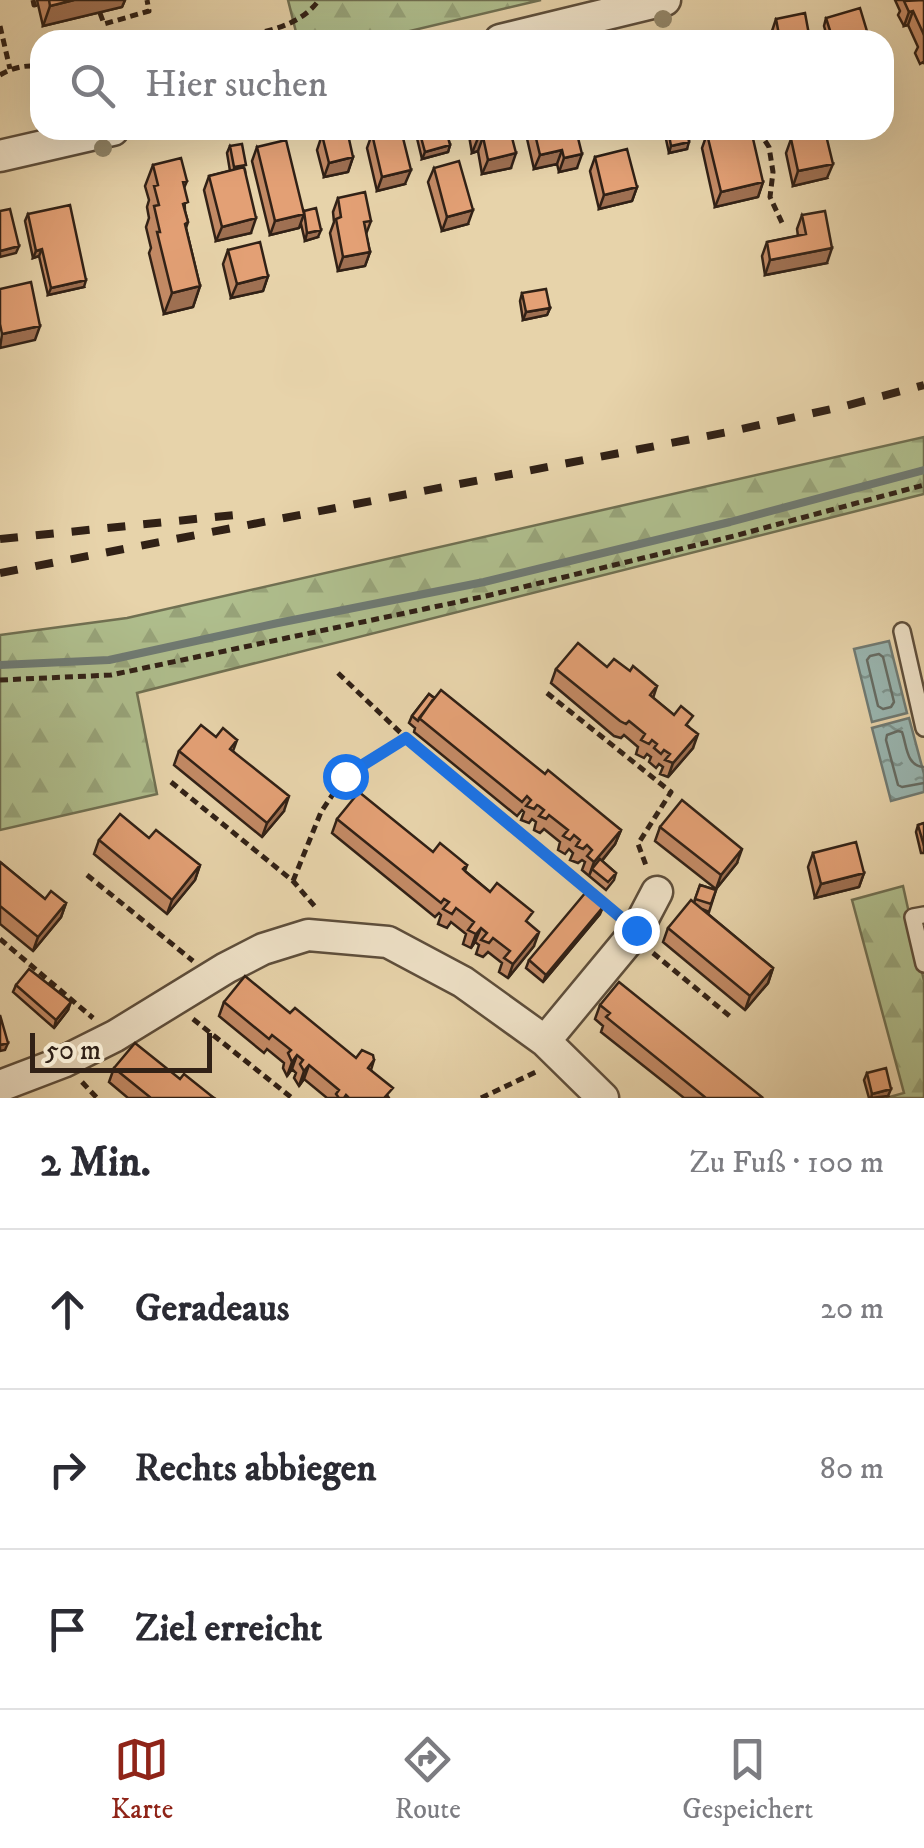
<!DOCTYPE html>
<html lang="de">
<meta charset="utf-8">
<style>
:root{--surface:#fff;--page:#f2f2f3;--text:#2b2b33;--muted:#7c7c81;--line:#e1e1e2;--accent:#8f2418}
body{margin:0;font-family:"IM FELL DW Pica",serif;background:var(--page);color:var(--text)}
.scale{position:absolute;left:30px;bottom:25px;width:182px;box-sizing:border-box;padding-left:10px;border:5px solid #312116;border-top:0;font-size:28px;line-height:35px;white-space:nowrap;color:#312116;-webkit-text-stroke:8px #efe2c8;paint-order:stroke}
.stop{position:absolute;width:30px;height:30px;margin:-22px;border:8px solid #1a73e8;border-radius:50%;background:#fff}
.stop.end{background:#1a73e8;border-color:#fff;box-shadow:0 2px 10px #0008}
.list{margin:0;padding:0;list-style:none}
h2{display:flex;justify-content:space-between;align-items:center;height:130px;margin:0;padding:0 40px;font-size:42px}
h2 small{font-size:32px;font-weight:400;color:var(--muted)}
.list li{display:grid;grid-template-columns:65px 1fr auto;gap:30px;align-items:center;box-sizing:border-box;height:160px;padding:0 40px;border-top:2px solid var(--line)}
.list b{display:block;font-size:38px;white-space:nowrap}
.list em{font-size:32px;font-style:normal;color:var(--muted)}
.icon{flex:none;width:55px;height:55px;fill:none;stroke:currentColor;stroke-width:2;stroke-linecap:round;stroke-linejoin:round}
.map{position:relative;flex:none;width:924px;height:1098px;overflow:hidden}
.search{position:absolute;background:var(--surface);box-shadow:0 10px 40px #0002;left:30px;right:30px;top:30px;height:110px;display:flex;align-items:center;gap:25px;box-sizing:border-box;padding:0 35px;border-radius:30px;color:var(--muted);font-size:38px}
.sheet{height:610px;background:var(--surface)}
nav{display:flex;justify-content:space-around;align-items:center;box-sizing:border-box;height:140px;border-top:2px solid var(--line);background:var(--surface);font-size:28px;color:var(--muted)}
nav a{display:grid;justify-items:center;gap:5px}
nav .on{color:var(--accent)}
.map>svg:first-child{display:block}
.forest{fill:url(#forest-firs);stroke:#707052;stroke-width:2.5}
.water{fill:url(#water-ripples);stroke:#6f7a73;stroke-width:2.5}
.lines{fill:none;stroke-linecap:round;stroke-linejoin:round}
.shore{stroke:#656c64;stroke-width:2.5}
.stream{stroke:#6f7a73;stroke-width:8}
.service-casing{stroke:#5e4e3b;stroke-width:20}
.minor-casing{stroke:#5e4e3b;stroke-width:35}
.path{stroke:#312116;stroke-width:5;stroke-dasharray:8 5;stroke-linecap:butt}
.service{stroke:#efe2c8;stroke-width:15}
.minor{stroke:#efe2c8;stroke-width:30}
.rail{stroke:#312116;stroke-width:8;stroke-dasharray:18 18;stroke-linecap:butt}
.tree{fill:#948769}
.wall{fill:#c38a65;stroke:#312116;stroke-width:2.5}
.shaded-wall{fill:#9f7052;stroke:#312116;stroke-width:2.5}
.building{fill:#e3a075;stroke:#312116;stroke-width:2.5}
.route{stroke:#1a73e8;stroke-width:12}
</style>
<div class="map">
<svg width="924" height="1098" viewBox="0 0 924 1098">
<defs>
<pattern id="forest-firs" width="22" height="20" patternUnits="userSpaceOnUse" patternTransform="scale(2.5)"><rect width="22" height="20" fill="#afbe8d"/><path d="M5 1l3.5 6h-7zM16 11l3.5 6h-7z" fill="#97a379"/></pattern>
<pattern id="water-ripples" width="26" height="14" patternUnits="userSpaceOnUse" patternTransform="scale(2.5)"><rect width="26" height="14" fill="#99b6b1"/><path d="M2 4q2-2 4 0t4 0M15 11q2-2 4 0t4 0" fill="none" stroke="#7d948f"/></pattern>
</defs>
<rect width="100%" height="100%" fill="#e7d3aa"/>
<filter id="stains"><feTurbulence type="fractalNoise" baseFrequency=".002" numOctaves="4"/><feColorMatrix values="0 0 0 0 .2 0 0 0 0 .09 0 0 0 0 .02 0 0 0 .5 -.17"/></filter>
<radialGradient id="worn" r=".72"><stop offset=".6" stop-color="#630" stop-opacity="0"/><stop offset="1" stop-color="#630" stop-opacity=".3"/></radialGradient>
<!-- forest -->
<path class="forest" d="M288,0H541L372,40H298Z
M924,437V494L137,693L157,794L0,830V635L127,618Z
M903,886L924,981V1098H886L904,1093L852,900Z"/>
<!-- water -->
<path class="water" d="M889,641L907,713L872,722L854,649Z
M909,718L924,774V792L891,801L872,728Z"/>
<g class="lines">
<!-- shore -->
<path class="shore" d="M879,654L883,657L894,702L891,707L883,709L878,706L867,660L870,656Z
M924,767C906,766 907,746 902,732L898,731L887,735L886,740L898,785L902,787L924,783"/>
<!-- stream -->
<path class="stream" d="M0,665L109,660L278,623L484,582L730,522L924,470"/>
<defs>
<path id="service" d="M902,631L924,728
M924,915L913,917L924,964"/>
<path id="minor" d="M500,40L665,0
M0,156L113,130
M545,1041L637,930L657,892
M0,1086L63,1062L115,1036L226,968L263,949L308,935L388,942L463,982L545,1041L603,1098"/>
</defs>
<!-- service casing -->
<use href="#service" class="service-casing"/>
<!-- minor casing -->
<use href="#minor" class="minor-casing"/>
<!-- path -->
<path class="path" d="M33,0L34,5L38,4
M100,13L104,24L149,11L147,0
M0,26L10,69
M227,40C260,32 298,29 319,0
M745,40V37
M0,75C12,68 26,64 40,67
M758,130L769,147L773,172L770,197L784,227
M338,673L406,738
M0,680L111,675L486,596L734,536L924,485
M547,693L671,792L638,844L647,868
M171,782L293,881L317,909
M87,875L193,961
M293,881L321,812L345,776L406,738L615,912
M0,939L93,1018
M653,953L732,1018
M193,1019L292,1098
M82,1082L97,1098
M481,1098L538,1071"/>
<!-- service -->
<use href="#service" class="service"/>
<!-- minor -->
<use href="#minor" class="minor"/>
<!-- rail -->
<path class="rail" d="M0,539L244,514
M0,573L728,432L845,406L924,385"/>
</g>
<!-- trees -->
<g class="tree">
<circle cx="663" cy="19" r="9"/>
<circle cx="103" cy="148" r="9"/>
</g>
<!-- wall -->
<path class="wall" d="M37,0H125L122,7L43,26Z
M895,0H924V64L923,62L920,64L915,53L918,47L908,25L904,26L898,15L900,11Z
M826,18L869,40H828L824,26Z
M776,19L810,40H769Z
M415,130H446L450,145L448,152L422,159Z
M468,130H510L511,168L482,174L478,151L472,153Z
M525,130H576L577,168L559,172L557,164L534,169Z
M664,130H687V149L669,153Z
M372,134L405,184L377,191L367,148Z
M707,134L763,182L758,197L715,207L702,148Z
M322,135L353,157L348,172L324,177L317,150Z
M791,139L827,178L793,186L786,153Z
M230,146L245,170L251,233L216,241L204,190L209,176L230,171L227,153Z
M257,147L304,211L318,237L305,241L301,224L299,228L270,235L252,161Z
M595,157L637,187L632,201L599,209L590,171Z
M153,165L187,181L184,188L185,211L188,222L186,228L200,286L193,307L164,314L149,253L151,248L146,227L149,218L147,207L149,200L145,186Z
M434,168L468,224L442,231L428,182Z
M338,198L371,221L366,234L370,252L365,266L338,271L330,233L334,222L333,212Z
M28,214L84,287L48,295L39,256L33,258L25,221Z
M802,215L827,263L765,275L762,256L767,242L798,236L797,229Z
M228,250L268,276L263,291L231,298L223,264Z
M522,293L550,308L547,315L523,320L520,301Z
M607,667L657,686L653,698L689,727L693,748L668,777L660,774L663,767L659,764L656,768L649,762L651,757L647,754L644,758L636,754L638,747L624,735L621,738L614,736L551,683L556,669Z
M429,694L545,774L621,830L615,844L602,861L616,873L614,880L606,890L582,870L585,862L582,860L578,863L570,860L573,853L569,849L565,854L558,850L560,842L544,829L540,833L534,830L536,822L532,819L529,823L521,820L524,812L522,810L517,816L414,732L415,728L409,723L412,716Z
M216,737L237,740L233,751L284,811L262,837L174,765L179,751Z
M337,819L467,865L465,871L529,924L534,946L508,978L499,972L502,963L488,952L483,957L476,954L479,945L475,942L471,948L463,944L466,934L451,922L447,928L438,924L441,915L439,913L435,917L332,833Z
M924,823V853H921L916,832L918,825Z
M660,827L737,863L716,889L655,841Z
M149,838L200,865L195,880L167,914L94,854L99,840Z
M813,853L864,873L859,887L815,898L808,867Z
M0,862L45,899L66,903L61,917L33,951L0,924Z
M700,885L716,890L709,912L702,909L773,968L768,983L745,1010L663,942L668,928L694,903Z
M600,914L543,982L526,968L529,960Z
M16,985L68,1010L54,1028L13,992Z
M224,1002L290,1013L356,1058L374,1060L371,1070L389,1098H327L304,1079L299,1086L294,1078L296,1073L292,1069L287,1076L283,1068L284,1063L267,1049L264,1053L219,1016Z
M600,1005L762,1098H684L601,1032L603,1026L595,1019Z
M114,1068L180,1079L214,1098H128L109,1082Z
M867,1073L888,1096L869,1098L864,1080Z"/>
<!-- shaded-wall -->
<path class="shaded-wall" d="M74,0H125L122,7L43,26L50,6Z
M913,11L908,25L904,26L909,12Z
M483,137L478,151L472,153L478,138Z
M689,142L687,149L669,153L671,146Z
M450,145L448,152L422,159L425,152Z
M562,150L557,164L534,169L540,155Z
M516,153L511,168L482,174L488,160Z
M582,154L577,168L559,172L564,158Z
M353,157L348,172L324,177L329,163Z
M833,164L827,178L793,186L798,171Z
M411,170L405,184L377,191L382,177Z
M763,182L758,197L715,207L721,192Z
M637,187L632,201L599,209L604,195Z
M473,210L468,224L442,231L447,217Z
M304,214L299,228L270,235L275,221Z
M256,218L251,233L216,241L222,227Z
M321,230L318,237L305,241L307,233Z
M19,246L16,253L0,257V251Z
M832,248L827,263L765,275L770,260Z
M42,249L39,256L33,258L36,251Z
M370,252L365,266L338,271L343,257Z
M268,276L263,291L231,298L237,284Z
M86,280L84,287L48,295L51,288Z
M200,286L193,307L164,314L172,293Z
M550,308L547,315L523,320L526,312Z
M40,326L35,340L0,348L2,334Z
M698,734L693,748L668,777L673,763Z
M289,796L284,811L262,837L267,823Z
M621,830L615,844L594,870L592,869L589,876L594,862Z
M742,849L737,863L716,889L721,875Z
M200,865L195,880L167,914L172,900Z
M864,873L859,887L815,898L821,884Z
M66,903L61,917L33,951L38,937Z
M603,907L600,914L543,982L546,975Z
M481,928L475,942L471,948L476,934Z
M539,932L534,946L508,978L513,964Z
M773,968L768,983L745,1010L750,996Z
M71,1002L68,1010L54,1028L56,1020Z
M8,1043L5,1050L0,1051V1045Z
M297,1055L292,1069L287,1076L292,1062Z
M309,1065L304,1079L299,1086L304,1071Z
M891,1089L888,1096L871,1098L872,1094Z"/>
<!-- building -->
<path class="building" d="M49,0H74L50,6Z
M924,0V35L913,11L909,12L904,1Z
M860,8L869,38L862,40H833L826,18Z
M805,13L810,40H780L776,19Z
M347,130L353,157L329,163L322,135Z
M389,130H401L411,170L382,177L372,134Z
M419,130H446L450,145L425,152Z
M476,130H510L516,153L488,160L483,137L478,138Z
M534,130H576L582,154L564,158L562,150L540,155Z
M668,130H687L689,142L671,146Z
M724,130H751L763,182L721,192L707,134Z
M825,131L833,164L798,171L791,139Z
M286,140L304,214L275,221L257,147Z
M242,144L246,165L234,167L230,146Z
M627,149L637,187L604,195L595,157Z
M181,158L187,181L183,182L188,202L183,204L188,222L185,224L200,286L172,293L157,232H160L154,206L159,205L154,186L158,185L153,165Z
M459,161L473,210L447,217L434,168Z
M244,167L256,218L222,227L209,176Z
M365,192L371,221L364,222L370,252L343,257L336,219L341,217L338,198Z
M70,205L86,280L51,288L42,249L36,251L28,214Z
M316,208L321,230L307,233L304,211Z
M10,209L19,246L0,251V211Z
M825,211L832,248L770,260L767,242L806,234L802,215Z
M260,242L268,276L237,284L228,250Z
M31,282L40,326L2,334L0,324V289Z
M546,289L550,308L526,312L522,293Z
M578,643L607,667L614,659L630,671L633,666L657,686L650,695L674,715L681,706L693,716L686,725L698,734L673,763L665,760L670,754L664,750L661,754L654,748L657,744L652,740L649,744L641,740L645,734L629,721L626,724L620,721L556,669Z
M441,690L545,774L548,770L621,830L594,862L587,856L592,850L587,845L583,849L576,846L580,840L574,835L570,840L563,836L568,830L549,815L546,819L539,816L544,810L539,806L537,805L534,809L526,806L531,800L527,796L522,802L419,718Z
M429,694L434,698L418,721L412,716Z
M201,725L216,737L223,728L237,740L230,749L289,796L267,823L179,751Z
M359,792L433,852L440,843L467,865L463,869L466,872L490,892L497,883L533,912L526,921L539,932L513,964L504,958L510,951L493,938L489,943L481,940L487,933L481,928L476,934L468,930L474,922L456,908L452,914L443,909L449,902L444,899L441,903L337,819Z
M682,800L742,849L721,875L660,827Z
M120,814L149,838L156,830L200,865L172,900L99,840Z
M924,823V846L918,825Z
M856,842L864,873L821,884L813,853Z
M600,859L616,873L608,882L592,869Z
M0,862L45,899L51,891L66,903L38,937L0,906Z
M700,885L716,890L711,904L695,899Z
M586,892L603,907L546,975L529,960Z
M691,900L773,968L750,996L668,928Z
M29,969L71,1002L56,1020L16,985Z
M245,976L290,1013L295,1008L356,1058L362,1050L373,1055L374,1060L368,1068L393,1088L384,1098H349L346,1095L344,1098H339L336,1094L339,1090L309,1065L304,1071L300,1064L303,1060L297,1055L292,1062L288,1053L291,1050L272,1035L269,1039L224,1002Z
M619,982L762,1097L761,1098H706L606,1017L610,1013L600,1005Z
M0,1015L8,1043L0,1045Z
M135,1043L180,1079L184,1074L214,1098H151L114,1068Z
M886,1068L891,1089L872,1094L867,1073Z"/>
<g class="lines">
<!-- route -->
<path class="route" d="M345,776L406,738L636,930"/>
</g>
<rect width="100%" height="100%" filter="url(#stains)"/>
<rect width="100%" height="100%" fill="url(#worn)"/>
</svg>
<div class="scale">50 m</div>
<div class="stop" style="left:345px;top:776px"></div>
<div class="stop end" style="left:636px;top:930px"></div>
<div class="search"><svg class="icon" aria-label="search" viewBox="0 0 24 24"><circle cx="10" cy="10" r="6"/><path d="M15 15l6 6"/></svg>Hier suchen</div>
</div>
<section class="sheet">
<h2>2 Min.<small>Zu Fuß · 100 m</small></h2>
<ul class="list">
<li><svg class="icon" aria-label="ahead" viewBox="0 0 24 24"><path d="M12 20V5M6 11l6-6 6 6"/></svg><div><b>Geradeaus</b></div><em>20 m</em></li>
<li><svg class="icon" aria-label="right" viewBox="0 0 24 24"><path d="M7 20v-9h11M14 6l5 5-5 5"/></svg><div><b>Rechts abbiegen</b></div><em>80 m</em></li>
<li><svg class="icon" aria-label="arrive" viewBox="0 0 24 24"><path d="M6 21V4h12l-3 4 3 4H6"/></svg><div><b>Ziel erreicht</b></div></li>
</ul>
</section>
<nav>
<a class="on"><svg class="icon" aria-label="map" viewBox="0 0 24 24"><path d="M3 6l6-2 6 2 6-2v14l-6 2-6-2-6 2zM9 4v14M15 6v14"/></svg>Karte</a>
<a><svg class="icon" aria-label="directions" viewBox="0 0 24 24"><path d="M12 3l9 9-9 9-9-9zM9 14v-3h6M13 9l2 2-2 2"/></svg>Route</a>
<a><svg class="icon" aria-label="saved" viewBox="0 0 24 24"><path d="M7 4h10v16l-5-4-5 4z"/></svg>Gespeichert</a>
</nav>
